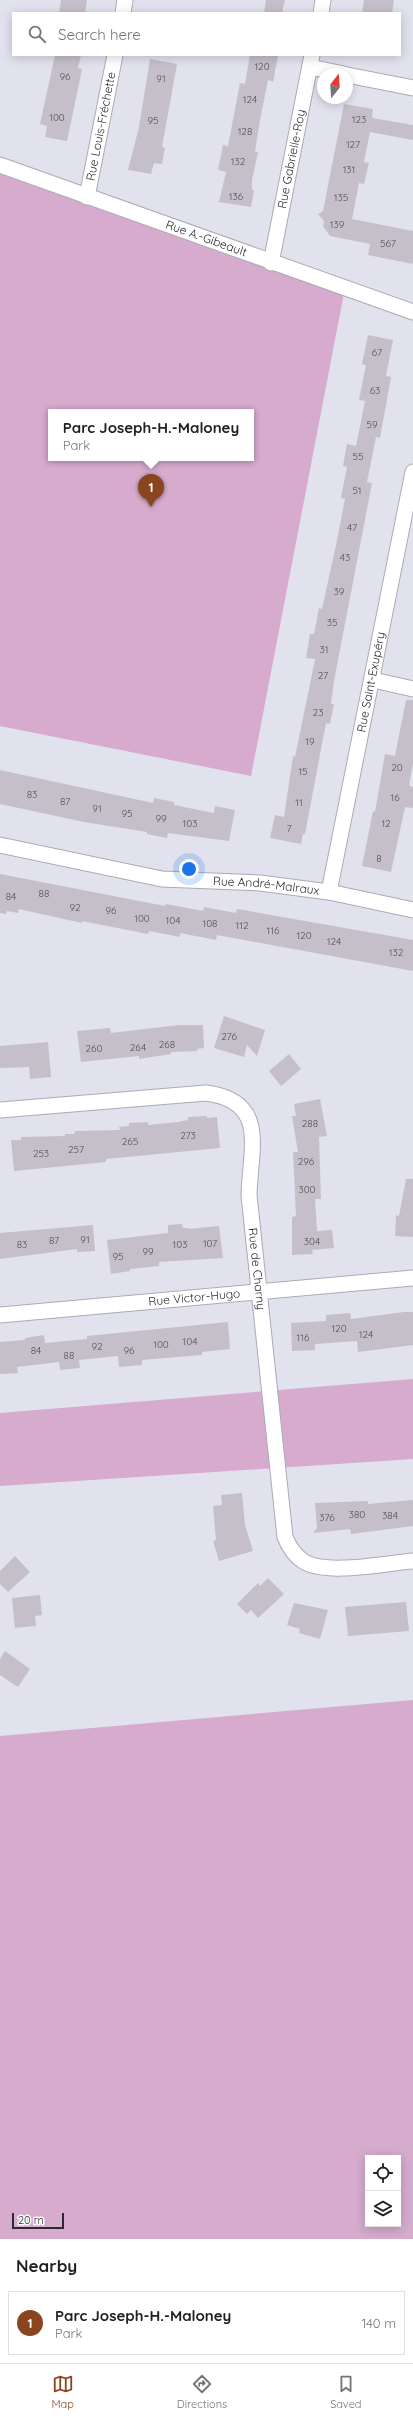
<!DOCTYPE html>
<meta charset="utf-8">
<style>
:root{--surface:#fff;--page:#f2f2f2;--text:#202124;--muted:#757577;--line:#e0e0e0;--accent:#8b451e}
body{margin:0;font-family:Quicksand,sans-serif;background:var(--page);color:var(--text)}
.controls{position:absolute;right:12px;bottom:12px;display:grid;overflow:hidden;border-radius:0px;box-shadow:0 2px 10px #0003}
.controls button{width:36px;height:36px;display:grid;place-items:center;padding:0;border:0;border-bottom:1px solid var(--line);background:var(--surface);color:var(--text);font:20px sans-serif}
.compass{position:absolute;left:317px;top:68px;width:36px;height:36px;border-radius:50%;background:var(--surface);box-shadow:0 2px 10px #0003;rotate:17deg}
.scale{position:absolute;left:12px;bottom:10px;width:52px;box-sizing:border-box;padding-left:4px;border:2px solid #2b2b2f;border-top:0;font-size:11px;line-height:14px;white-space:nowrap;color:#2b2b2f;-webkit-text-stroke:3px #fff;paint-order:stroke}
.you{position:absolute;left:189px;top:869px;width:14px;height:14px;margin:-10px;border:3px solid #fff;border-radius:50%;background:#1a73e8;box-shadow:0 0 0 6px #1a73e833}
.badge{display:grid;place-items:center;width:26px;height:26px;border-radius:50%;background:var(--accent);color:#fff;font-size:13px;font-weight:700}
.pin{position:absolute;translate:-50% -33px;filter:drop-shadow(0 1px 2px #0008)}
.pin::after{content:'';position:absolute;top:21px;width:14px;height:12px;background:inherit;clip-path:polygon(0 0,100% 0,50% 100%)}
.popup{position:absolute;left:48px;top:409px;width:206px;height:52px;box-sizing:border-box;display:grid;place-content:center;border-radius:0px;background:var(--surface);filter:drop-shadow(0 1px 3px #0005);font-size:13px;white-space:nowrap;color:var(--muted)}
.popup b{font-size:15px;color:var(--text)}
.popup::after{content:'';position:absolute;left:50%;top:100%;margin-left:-8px;border:8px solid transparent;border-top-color:var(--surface)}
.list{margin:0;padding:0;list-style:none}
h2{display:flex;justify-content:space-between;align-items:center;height:52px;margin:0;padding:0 16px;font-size:17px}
h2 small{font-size:13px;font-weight:400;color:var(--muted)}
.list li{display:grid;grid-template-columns:26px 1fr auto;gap:12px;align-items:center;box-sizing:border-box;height:64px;margin:0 8px 8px;padding:0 8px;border:1px solid var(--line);border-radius:0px}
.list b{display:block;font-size:15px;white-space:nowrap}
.list p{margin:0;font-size:13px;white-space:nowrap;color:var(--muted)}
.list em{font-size:13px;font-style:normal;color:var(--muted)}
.icon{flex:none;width:22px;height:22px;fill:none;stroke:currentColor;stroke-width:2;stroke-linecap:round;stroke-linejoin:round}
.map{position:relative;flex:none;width:413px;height:2239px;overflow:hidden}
.search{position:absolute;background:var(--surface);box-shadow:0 2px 10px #0003;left:12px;right:12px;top:12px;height:44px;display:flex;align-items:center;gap:10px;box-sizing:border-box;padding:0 14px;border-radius:0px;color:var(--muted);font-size:15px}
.sheet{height:124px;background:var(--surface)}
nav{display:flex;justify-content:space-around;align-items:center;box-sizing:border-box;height:56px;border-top:1px solid var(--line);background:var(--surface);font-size:11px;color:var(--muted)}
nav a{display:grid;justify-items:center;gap:2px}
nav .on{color:var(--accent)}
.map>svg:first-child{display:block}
.green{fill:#d6abcd;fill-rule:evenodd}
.building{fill:#c5bfca}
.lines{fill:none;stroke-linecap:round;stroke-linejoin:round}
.street-casing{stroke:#ababb7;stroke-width:17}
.street{stroke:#fff;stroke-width:15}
.labels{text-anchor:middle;stroke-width:3;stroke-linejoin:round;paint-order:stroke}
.number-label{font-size:10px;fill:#525056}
.street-label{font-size:12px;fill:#2b2b2f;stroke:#fff}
</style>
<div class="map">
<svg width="413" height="2239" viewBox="0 0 413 2239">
<rect width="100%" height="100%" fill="#e1e2ee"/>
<!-- green -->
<path class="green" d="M0,165L345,288L251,776L0,726ZM51,412H251V458H51Z
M413,1379V1459L0,1486V1413Z
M413,1700V2239H0V1736ZM368,2158H398V2224H368Z"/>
<!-- building -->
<path class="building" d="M61,0H87L85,13H59Z
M266,0H285L282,13H264Z
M364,0H394L392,13H362Z
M55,55H81L78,68L82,69L67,141L45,137L47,126L40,124Z
M250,55L278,56L273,82L268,80L260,120L255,152H258L252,180V190H254L251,207L219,202L226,172L218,170L223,145L228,146L240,83L245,84Z
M150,59L177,64L162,147L165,148L162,164L154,163L151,174L128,170L139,127Z
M344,104L373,109L372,118L413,125V140L370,132L364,162L369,163L364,184L359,183L352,219L413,231V264L368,255L370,244L330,236L323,226L324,221L318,214L323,211Z
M368,335L393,340L386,376L391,377L380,438L376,437L367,482L372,483L334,681L331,704H334L330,724L326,723L305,834H303L301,844L270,838L275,815L284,817L293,756L295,757L309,689L315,659L306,658L310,634H314L319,608L322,609L336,545L345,499L341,498L347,467L343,466L347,444L356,446L365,401L359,400L366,365L362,364Z
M406,700H413V764L409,786L413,787V808L405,807L391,872L362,866L373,811L375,812L385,754L395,756Z
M0,770L153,803L154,798L174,802V805L214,813L215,806L235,810L229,841L168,833L167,838L147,834V832L84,822L0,804Z
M0,874L165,906L166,904L203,911L204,907L236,913L237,909L413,940V971L217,935L216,940L180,933V937L149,931L148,934L82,921V923L19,909L18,913L7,911L6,914L0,913Z
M224,1016L265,1030L257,1056L247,1045L244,1057L214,1048Z
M179,1025H203L204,1048L197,1049V1051L171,1052V1054L139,1059V1056L81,1062L77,1031L110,1028L111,1033Z
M48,1042L51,1077L30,1079L29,1067L0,1068V1046Z
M289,1054L301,1069L281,1086L269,1071Z
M320,1099L327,1136L319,1137L321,1199H315L317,1231L332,1230L334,1248L312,1250L313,1254L292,1255V1217L296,1216L293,1152H298L292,1116H296L294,1104Z
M207,1116V1118L217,1117L220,1148L106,1159V1162L14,1171L11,1140H21V1137L65,1136V1134H74L75,1131L120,1130L119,1127L129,1126V1123L148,1122V1125L178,1122L188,1120V1117Z
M406,1179H413V1237L395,1236L396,1215L399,1216Z
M182,1224L183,1228H189V1229L219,1226L223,1258L159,1262V1266L130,1269V1271L111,1274L107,1240L168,1233V1225Z
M93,1225L95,1251L77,1252V1249L0,1259V1233Z
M404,1312H413V1345L358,1352L357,1341L315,1344V1350L292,1351L291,1323L326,1321V1315L350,1313L351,1319Z
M228,1322L230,1349L202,1352V1355L142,1360V1365L119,1367L118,1356L79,1360L80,1368L60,1370L59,1362L17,1367L18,1373L0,1374V1342L25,1340V1338L44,1335L45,1343L87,1339V1336Z
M242,1493L245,1525L253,1551L219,1561L213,1541L216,1540L213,1506L222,1505L221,1495Z
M413,1500V1526L351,1534L350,1529L313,1533L317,1528L315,1503L368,1501V1504Z
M15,1556L30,1572L8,1592L0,1584V1571Z
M268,1578L284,1594L258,1618L251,1610L247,1614L237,1604L258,1583L260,1586Z
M40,1595L42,1615L35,1616L36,1626L15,1628L12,1598Z
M406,1602L409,1631L348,1636L345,1607Z
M294,1603L328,1610L320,1639L299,1633L300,1629L287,1625Z
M5,1651L30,1669L18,1687L0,1675V1659Z"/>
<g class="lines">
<defs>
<g id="street">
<path d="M123,13L125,0"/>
<path d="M321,13L323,0"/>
<path d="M310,67L344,74"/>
<path d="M347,75L413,88"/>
<path id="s1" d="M0,165L413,312"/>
<path id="s2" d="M87,197L115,55"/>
<path id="s3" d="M271,263L312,55"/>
<path d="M373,680L413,689"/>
<path id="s4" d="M0,845L162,879L260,883L329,892L413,910"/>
<path id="s5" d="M329,892L413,472"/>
<path id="s6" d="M0,1110L206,1093C269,1101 250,1149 249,1195L285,1537C289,1547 294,1555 303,1561C326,1576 386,1563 413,1561"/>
<path id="s7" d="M0,1315L413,1278"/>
</g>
</defs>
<!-- street casing -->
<use href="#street" class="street-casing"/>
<!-- street -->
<use href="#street" class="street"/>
</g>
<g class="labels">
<!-- number labels -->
<g class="number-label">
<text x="262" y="70">120</text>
<text x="65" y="80">96</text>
<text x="161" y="82">91</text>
<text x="250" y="103">124</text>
<text x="57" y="121">100</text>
<text x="359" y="123">123</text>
<text x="153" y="124">95</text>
<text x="245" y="135">128</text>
<text x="353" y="148">127</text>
<text x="238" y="165">132</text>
<text x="349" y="173">131</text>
<text x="236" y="200">136</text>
<text x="341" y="201">135</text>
<text x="337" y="228">139</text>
<text x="388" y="247">567</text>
<text x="377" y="356">67</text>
<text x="375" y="394">63</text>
<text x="372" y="428">59</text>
<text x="358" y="460">55</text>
<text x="357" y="494">51</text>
<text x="352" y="531">47</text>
<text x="345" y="561">43</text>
<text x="339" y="595">39</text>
<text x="332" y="626">35</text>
<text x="324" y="653">31</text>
<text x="323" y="679">27</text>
<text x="318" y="716">23</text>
<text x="310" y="745">19</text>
<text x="397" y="771">20</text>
<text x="303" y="775">15</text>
<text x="32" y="798">83</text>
<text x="395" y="801">16</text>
<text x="65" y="805">87</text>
<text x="299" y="806">11</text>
<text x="97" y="812">91</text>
<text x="127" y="817">95</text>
<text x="161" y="822">99</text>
<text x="190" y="827">103</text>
<text x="386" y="827">12</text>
<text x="289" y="832">7</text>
<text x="379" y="862">8</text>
<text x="44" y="897">88</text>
<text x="11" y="900">84</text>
<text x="75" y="911">92</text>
<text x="111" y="914">96</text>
<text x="142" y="922">100</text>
<text x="173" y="924">104</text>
<text x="210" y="927">108</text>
<text x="242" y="929">112</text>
<text x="273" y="934">116</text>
<text x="304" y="939">120</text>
<text x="334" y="945">124</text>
<text x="396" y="956">132</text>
<text x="229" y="1040">276</text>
<text x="167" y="1048">268</text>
<text x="138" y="1051">264</text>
<text x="94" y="1052">260</text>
<text x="310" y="1127">288</text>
<text x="188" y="1139">273</text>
<text x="130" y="1145">265</text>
<text x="76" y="1153">257</text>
<text x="41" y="1157">253</text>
<text x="306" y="1165">296</text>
<text x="307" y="1193">300</text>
<text x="85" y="1243">91</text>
<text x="54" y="1244">87</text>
<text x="312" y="1245">304</text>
<text x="210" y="1247">107</text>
<text x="22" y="1248">83</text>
<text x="180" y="1248">103</text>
<text x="148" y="1255">99</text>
<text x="118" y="1260">95</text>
<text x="339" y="1332">120</text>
<text x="366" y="1338">124</text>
<text x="303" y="1341">116</text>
<text x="190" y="1345">104</text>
<text x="161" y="1348">100</text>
<text x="97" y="1350">92</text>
<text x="36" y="1354">84</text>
<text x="129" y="1354">96</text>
<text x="69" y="1359">88</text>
<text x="357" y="1518">380</text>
<text x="390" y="1519">384</text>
<text x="327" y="1521">376</text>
</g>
<!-- street labels -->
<g class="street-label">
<text dy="4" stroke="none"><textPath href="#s2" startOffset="72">Rue Louis-Fréchette</textPath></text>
<text dy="4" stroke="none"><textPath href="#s3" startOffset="106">Rue Gabrielle-Roy</textPath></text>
<text dy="4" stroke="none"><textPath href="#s1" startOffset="219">Rue A.-Gibeault</textPath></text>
<text dy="4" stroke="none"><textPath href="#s5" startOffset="214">Rue Saint-Exupéry</textPath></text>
<text dy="4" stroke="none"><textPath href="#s4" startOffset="270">Rue André-Malraux</textPath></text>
<text dy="4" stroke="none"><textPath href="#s6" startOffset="410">Rue de Charny</textPath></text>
<text dy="4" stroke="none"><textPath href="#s7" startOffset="195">Rue Victor-Hugo</textPath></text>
</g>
</g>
</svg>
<div class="controls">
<button><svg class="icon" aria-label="locate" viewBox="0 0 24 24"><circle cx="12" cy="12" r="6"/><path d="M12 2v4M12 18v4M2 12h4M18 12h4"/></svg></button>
<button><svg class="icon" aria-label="layers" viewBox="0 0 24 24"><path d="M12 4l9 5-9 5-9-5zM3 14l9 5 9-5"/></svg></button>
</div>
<svg class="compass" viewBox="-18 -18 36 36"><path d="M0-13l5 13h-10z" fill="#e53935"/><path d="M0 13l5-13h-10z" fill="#757577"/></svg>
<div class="scale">20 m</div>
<div class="you"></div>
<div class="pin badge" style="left:151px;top:507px">1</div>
<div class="popup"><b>Parc Joseph-H.-Maloney</b>Park</div>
<div class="search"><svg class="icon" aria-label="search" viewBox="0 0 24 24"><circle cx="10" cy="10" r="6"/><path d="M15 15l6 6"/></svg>Search here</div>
</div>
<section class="sheet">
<h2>Nearby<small></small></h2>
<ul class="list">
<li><span class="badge">1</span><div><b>Parc Joseph-H.-Maloney</b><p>Park</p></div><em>140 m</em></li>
</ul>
</section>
<nav>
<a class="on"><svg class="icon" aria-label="map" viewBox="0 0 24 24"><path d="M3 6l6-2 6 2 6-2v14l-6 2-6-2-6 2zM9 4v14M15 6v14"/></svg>Map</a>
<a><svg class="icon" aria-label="directions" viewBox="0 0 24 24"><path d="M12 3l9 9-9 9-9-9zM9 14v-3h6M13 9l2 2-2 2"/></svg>Directions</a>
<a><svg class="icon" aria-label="saved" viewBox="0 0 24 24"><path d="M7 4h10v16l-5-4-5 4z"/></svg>Saved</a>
</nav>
